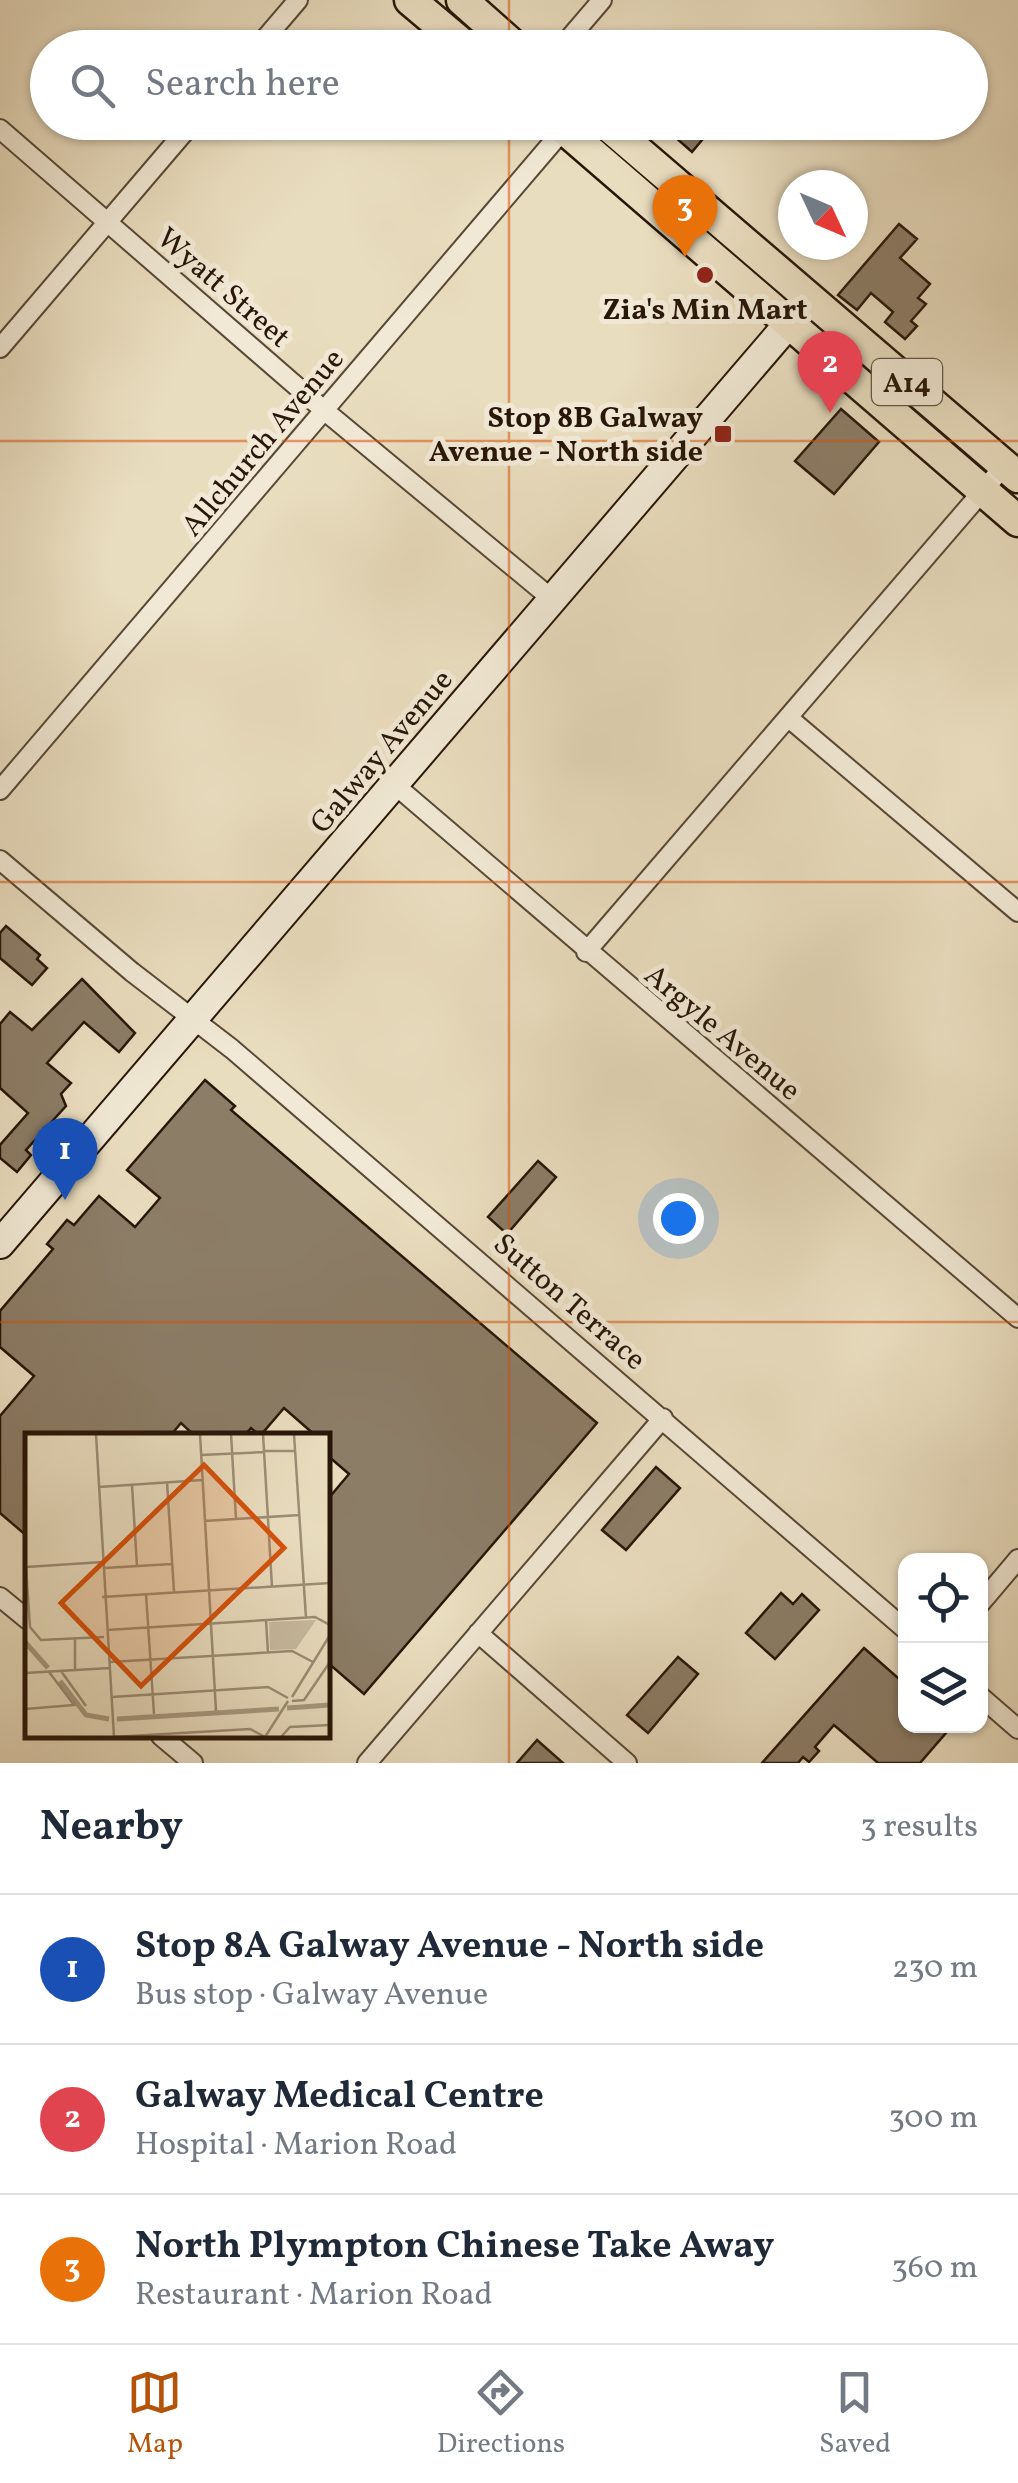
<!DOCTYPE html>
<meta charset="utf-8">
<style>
:root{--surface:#fff;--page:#f2f2f3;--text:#1f2937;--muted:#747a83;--line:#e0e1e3;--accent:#b45309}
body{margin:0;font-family:Vollkorn,serif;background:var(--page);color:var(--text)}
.controls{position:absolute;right:30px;bottom:30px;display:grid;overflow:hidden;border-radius:20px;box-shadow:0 2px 8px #0004}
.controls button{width:90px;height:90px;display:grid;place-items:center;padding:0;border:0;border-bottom:2px solid var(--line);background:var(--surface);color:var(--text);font:50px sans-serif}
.compass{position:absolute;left:778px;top:170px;width:90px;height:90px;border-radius:50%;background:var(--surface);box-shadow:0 2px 8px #0004;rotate:134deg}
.you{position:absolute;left:678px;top:1218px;width:35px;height:35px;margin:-25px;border:8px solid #fff;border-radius:50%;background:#1a73e8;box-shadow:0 0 0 15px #1a73e833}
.badge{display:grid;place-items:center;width:65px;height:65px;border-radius:50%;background:var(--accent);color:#fff;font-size:32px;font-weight:700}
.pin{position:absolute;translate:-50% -82px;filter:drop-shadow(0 2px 5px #0008)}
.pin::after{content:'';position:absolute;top:52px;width:35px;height:30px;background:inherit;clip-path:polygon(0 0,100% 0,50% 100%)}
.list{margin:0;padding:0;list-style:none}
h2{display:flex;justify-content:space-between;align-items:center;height:130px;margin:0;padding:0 40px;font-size:42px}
h2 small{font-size:32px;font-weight:400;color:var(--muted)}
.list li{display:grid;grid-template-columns:65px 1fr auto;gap:30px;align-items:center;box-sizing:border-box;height:150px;padding:0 40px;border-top:2px solid var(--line)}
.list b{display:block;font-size:38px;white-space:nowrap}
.list p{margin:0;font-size:32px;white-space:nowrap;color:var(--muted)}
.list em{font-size:32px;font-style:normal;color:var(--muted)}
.icon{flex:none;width:55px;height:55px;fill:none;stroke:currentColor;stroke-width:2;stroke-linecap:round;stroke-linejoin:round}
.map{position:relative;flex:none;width:1018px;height:1763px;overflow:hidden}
.search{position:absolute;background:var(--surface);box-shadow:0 2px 8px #0004;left:30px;right:30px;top:30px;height:110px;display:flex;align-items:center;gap:25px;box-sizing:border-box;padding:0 35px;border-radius:55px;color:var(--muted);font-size:38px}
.sheet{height:580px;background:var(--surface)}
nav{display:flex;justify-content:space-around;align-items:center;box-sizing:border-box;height:140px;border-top:2px solid var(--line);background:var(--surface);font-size:28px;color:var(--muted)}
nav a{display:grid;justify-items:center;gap:5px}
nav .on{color:var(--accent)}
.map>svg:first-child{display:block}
.building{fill:#8c7d67;stroke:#281608;stroke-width:2.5}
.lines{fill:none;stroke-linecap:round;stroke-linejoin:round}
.street-casing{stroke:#584836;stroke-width:22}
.secondary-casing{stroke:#281608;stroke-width:32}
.primary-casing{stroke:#281608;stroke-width:35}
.street{stroke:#f1e9d5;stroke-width:18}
.secondary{stroke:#f1e9d5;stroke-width:28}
.primary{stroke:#e9ddbf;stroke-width:30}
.grid{fill:none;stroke:#d5520c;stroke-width:2.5;stroke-opacity:0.55}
.poi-dot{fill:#8f2418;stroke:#f1e9d5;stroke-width:4}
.labels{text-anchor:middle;stroke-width:10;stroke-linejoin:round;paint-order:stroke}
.shield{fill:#f1e9d5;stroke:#645546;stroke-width:2.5}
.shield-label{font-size:28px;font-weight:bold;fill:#281608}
.street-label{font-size:30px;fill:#281608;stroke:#f1e9d5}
.poi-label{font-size:30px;font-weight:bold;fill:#281608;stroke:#f1e9d5}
.inset-river{fill:none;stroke:#a79981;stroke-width:5}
.inset-road{fill:none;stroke:#9c8d76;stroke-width:2.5}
.view{fill:#d5520c;fill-opacity:0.15;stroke:#d5520c;stroke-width:5}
.inset-edge{fill:none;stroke:#281608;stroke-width:5}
</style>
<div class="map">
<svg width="1018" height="1763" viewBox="0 0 1018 1763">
<rect width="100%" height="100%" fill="#e9ddbf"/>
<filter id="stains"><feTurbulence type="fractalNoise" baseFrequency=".002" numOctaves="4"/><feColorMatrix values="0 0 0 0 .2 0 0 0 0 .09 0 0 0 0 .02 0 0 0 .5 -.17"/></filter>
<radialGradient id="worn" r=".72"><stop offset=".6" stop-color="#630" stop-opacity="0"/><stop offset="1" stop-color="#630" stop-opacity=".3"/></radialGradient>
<!-- building -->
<path class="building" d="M658,122H717L692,152Z
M899,224L917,239L900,258L930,284L918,298L926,304L911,321L917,326L905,339L885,322L893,312L871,293L857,310L838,295Z
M841,409L879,442L834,494L795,461Z
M6,926L40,955L37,959L47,968L32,985L0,958V933Z
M82,979L135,1033L119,1052L84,1022L47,1063L71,1083L61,1094L66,1106L26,1150L31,1155L17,1172L0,1158V1145L28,1113L0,1088V1024L10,1012L32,1030Z
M205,1080L235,1106L231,1110L597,1423L364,1694L328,1663V1499L349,1474L328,1456V1436H316L284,1408L260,1436L251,1428L244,1436H195L181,1423L170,1436H28V1537L0,1513V1416L34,1376L0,1347V1311L53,1249L47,1244L67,1220L74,1225L99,1196L135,1227L160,1198L127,1170Z
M538,1161L556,1177L507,1234L488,1217Z
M656,1467L680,1488L626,1550L602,1530Z
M781,1593L793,1604L802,1594L819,1610L775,1659L746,1633Z
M864,1648L906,1685V1726H952L920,1763H878L834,1725L815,1747L819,1751L809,1762L803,1757L798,1763H762Z
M678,1657L698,1674L648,1733L627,1715Z
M537,1740L563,1763H517Z"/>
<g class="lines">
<defs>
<path id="street" d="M257,48L298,0
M561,48L602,0
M0,129L325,411L552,599
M0,348L193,122
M790,719L1018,912
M395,785L1018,1318
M0,790L564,129
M0,860L132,972L232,1049L906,1630
M586,952L1005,465
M0,1597L28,1620
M980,1604L1018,1559
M478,1633L627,1763
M980,1696L1018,1729
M161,1736L193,1763
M367,1763L663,1418"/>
<path id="secondary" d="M0,1244L803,307"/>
<path id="primary" d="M410,0L467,48
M462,0L516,48
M556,122L1018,521
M604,122L1018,477"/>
</defs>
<!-- street casing -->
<use href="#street" class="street-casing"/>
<!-- secondary casing -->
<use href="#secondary" class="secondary-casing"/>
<!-- primary casing -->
<use href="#primary" class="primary-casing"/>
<!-- street -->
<use href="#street" class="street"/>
<!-- secondary -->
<use href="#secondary" class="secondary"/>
<!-- primary -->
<use href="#primary" class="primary"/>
</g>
<!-- grid -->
<path class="grid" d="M509,0V48M509,122V1763M0,441H1018M0,882H1018M0,1322H1018"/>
<!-- markers -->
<g class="poi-dot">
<circle cx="705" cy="275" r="10"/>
<rect x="713" y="424" width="20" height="20" rx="5"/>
</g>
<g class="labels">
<!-- shield labels -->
<rect class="shield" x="872" y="359" width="70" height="46" rx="8"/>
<g class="shield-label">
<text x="907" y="392">A14</text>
</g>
<!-- street labels -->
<g class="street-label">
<text transform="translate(224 287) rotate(41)" y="10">Wyatt Street</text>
<text transform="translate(262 442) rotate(-50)" y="10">Allchurch Avenue</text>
<text transform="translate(381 751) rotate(-50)" y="10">Galway Avenue</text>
<text transform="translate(723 1032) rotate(40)" y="10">Argyle Avenue</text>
<text transform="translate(570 1301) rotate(41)" y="10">Sutton Terrace</text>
</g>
<!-- poi labels -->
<g class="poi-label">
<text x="705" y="319">Zia's Min Mart</text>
<text x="703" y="427" text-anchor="end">Stop 8B Galway<tspan x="703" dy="34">Avenue - North side</tspan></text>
</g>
</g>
<!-- overview -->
<g transform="translate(25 1433)">
<rect width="305" height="305" fill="#e9ddbf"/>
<path d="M291,187L271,216L245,217L244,189Z" fill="#c8bba0"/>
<path class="inset-river" d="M0,209L23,235M35,248L61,282L84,286M262,275L305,272M92,286L254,276"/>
<path class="inset-road" d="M71,1L89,304M175,1L191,278M206,1L211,86M238,1L247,154M269,1L281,185M239,18H270M176,22L239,19M142,49L149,159M107,52L112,133M74,54L177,47M179,88L275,82M1,134L5,194L16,207L79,204M1,134L78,129M79,135L147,131M121,161L129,281M77,164L305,150M241,187L243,220M82,197L290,184L305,192M50,205V237M85,229L267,218L288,229M36,238L61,273M0,240L85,235M87,264L243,254L263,265M267,264L305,202M267,268L279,267L305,229M0,276L49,272L24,239M88,304L225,296L240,304M240,304L263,268M256,304L265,294L305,292"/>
<path class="view" d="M179,32L259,115L116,253L36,170Z"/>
<rect width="305" height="305" class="inset-edge"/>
</g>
<rect width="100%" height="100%" filter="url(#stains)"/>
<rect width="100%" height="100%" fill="url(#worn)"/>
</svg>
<div class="controls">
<button><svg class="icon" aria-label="locate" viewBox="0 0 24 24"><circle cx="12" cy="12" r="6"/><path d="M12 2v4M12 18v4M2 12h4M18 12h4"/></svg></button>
<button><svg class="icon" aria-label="layers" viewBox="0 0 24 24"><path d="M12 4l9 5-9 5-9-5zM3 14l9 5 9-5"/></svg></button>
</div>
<svg class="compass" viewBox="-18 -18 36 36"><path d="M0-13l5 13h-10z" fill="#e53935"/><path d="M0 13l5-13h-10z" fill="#747a83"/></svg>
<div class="you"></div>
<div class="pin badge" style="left:65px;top:1200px;background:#1a4fb4">1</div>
<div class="pin badge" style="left:830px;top:413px;background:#e0444e">2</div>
<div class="pin badge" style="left:685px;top:257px;background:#e8710a">3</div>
<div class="search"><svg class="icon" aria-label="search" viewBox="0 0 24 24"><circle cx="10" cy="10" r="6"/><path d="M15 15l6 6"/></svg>Search here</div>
</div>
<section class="sheet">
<h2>Nearby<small>3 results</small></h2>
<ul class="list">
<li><span class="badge" style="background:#1a4fb4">1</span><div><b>Stop 8A Galway Avenue - North side</b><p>Bus stop · Galway Avenue</p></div><em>230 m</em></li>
<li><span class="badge" style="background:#e0444e">2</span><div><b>Galway Medical Centre</b><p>Hospital · Marion Road</p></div><em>300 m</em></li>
<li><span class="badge" style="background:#e8710a">3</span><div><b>North Plympton Chinese Take Away</b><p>Restaurant · Marion Road</p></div><em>360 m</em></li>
</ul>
</section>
<nav>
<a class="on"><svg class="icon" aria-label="map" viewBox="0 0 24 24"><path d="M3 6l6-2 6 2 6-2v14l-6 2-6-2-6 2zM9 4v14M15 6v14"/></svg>Map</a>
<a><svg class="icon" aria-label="directions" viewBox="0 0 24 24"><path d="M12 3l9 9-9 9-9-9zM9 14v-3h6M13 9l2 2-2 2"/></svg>Directions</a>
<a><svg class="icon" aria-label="saved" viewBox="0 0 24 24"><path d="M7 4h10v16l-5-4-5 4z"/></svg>Saved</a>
</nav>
